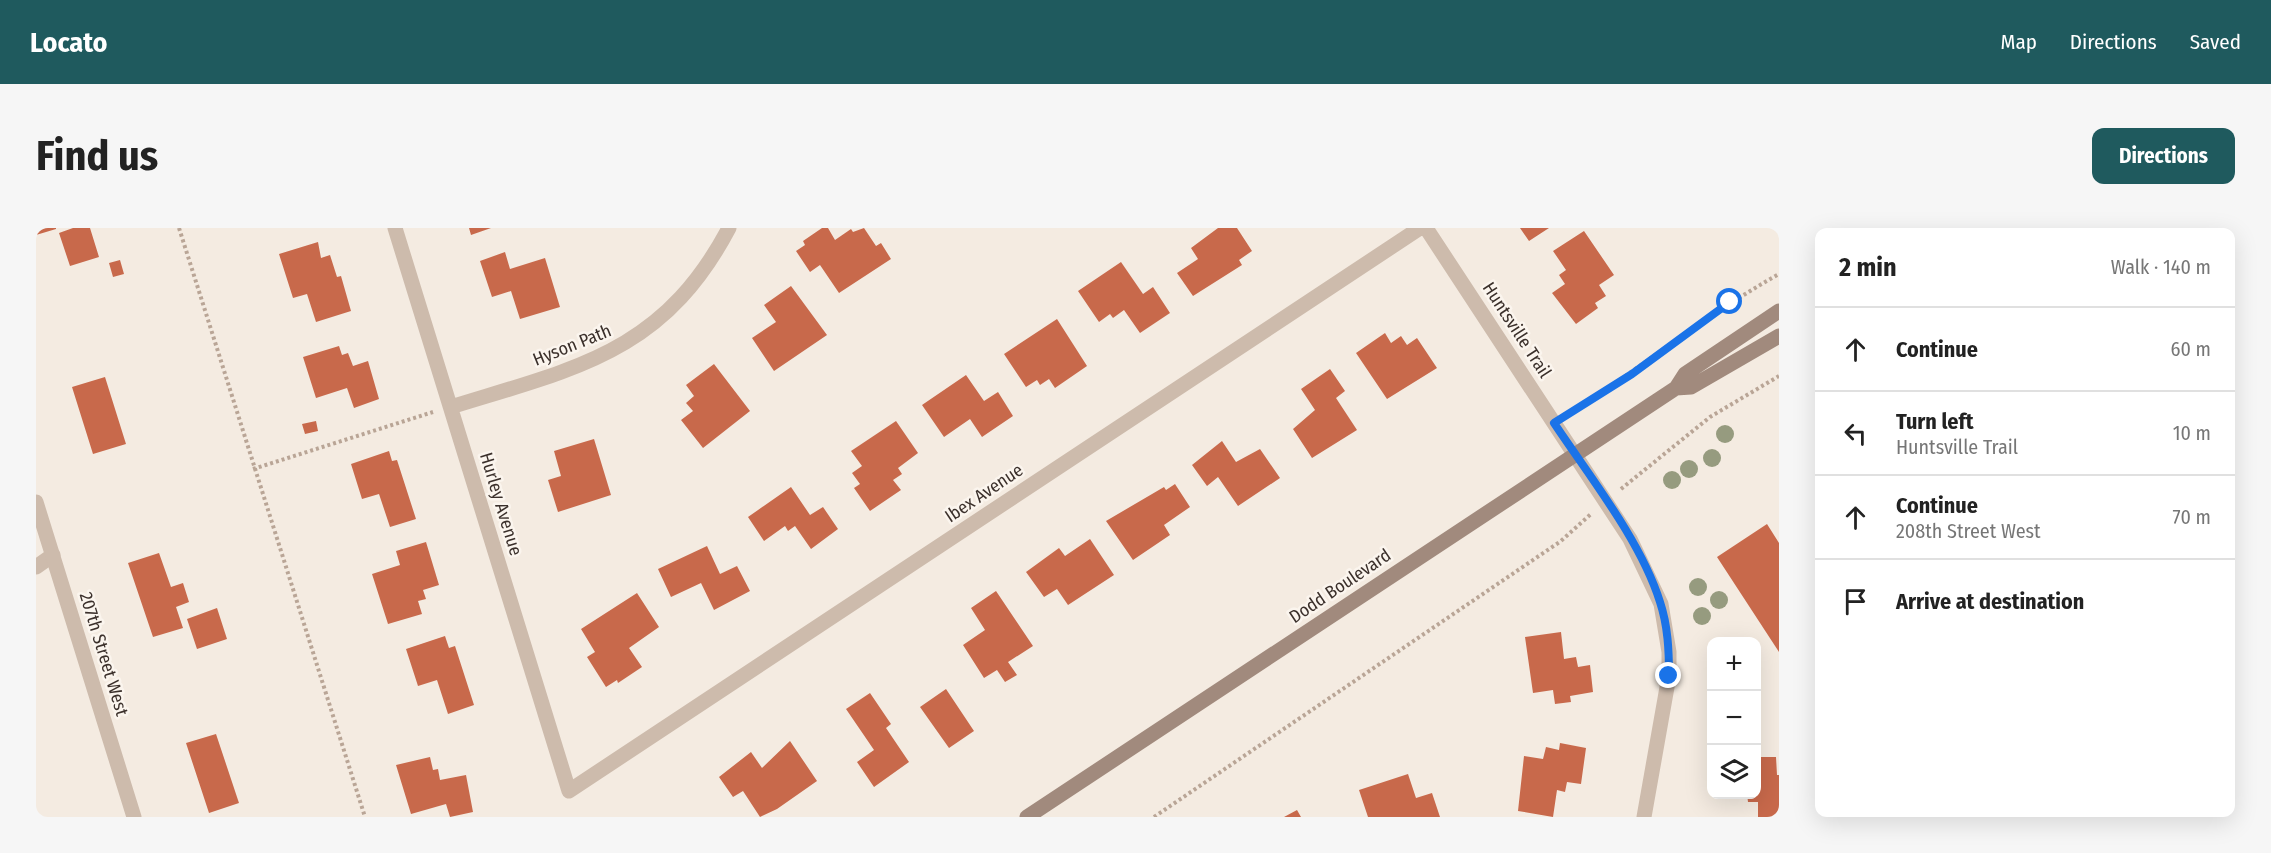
<!DOCTYPE html>
<meta charset="utf-8">
<style>
:root{--surface:#fff;--page:#f6f6f6;--text:#222;--muted:#767676;--line:#e0e0e0;--accent:#1f5a5e}
body{margin:0;font-family:"Fira Sans Condensed",sans-serif;background:var(--page);color:var(--text)}
.controls{position:absolute;right:18px;bottom:18px;display:grid;overflow:hidden;border-radius:12px;box-shadow:0 6px 24px #0002}
.controls button{width:54px;height:54px;display:grid;place-items:center;padding:0;border:0;border-bottom:2px solid var(--line);background:var(--surface);color:var(--text);font:30px sans-serif}
.stop{position:absolute;width:18px;height:18px;margin:-14px;border:4px solid #1a73e8;border-radius:50%;background:#fff}
.stop.end{background:#1a73e8;border-color:#fff;box-shadow:0 2px 6px #0008}
.list{margin:0;padding:0;list-style:none}
h2{display:flex;justify-content:space-between;align-items:center;height:78px;margin:0;padding:0 24px;font-size:26px}
h2 small{font-size:20px;font-weight:400;color:var(--muted)}
.list li{display:grid;grid-template-columns:39px 1fr auto;gap:18px;align-items:center;box-sizing:border-box;height:84px;padding:0 24px;border-top:2px solid var(--line)}
.list b{display:block;font-size:22px;white-space:nowrap}
.list p{margin:0;font-size:20px;white-space:nowrap;color:var(--muted)}
.list em{font-size:20px;font-style:normal;color:var(--muted)}
.icon{flex:none;width:33px;height:33px;fill:none;stroke:currentColor;stroke-width:2;stroke-linecap:round;stroke-linejoin:round}
.map{position:relative;flex:none;width:1743px;height:589px;overflow:hidden;border-radius:12px}
header{display:flex;align-items:center;gap:36px;box-sizing:border-box;height:84px;padding:0 30px;background:var(--accent);color:#fff}
header strong{font-size:28px}
nav{display:flex;gap:33px;margin-inline-start:auto;font-size:21px}
.intro{display:flex;align-items:center;justify-content:space-between;box-sizing:border-box;height:144px;padding:0 36px}
h1{margin:0;font-size:42px}
.button{padding:15px 27px;border-radius:12px;background:var(--accent);color:#fff;font-size:21px;font-weight:700}
main{display:flex;gap:36px;padding:0 36px}
aside{flex:1;background:var(--surface);border-radius:12px;box-shadow:0 6px 24px #0002}
.map>svg:first-child{display:block}
.building{fill:#c8694b}
.lines{fill:none;stroke-linecap:round;stroke-linejoin:round}
.path{stroke:#b9a596;stroke-width:4;stroke-dasharray:3 3;stroke-linecap:butt}
.minor{stroke:#cdbbac;stroke-width:15}
.tertiary{stroke:#cdbbac;stroke-width:15}
.secondary{stroke:#a18a7d;stroke-width:15}
.tree{fill:#969b7f}
.route{stroke:#1a73e8;stroke-width:8}
.labels{text-anchor:middle;stroke-width:5;stroke-linejoin:round;paint-order:stroke}
.street-label{font-size:18px;fill:#3b302b;stroke:#fbf5ee}
</style>
<header>
<strong>Locato</strong>
<nav><a>Map</a><a>Directions</a><a>Saved</a></nav>
</header>
<div class="intro"><h1>Find us</h1><a class="button">Directions</a></div>
<main>
<div class="map">
<svg width="1743" height="589" viewBox="0 0 1743 589">
<rect width="100%" height="100%" fill="#f4ebe1"/>
<!-- building -->
<path class="building" d="M0,0H20V1L0,7Z
M37,0H54L63,29L34,38L23,5Z
M433,0H455L435,7Z
M786,0H792L799,12L815,1L817,4L828,0L840,18L845,15L855,31L803,65L784,37L774,44L760,23L769,17L767,13Z
M1182,0H1201L1216,23L1203,32L1206,37L1157,68L1141,45L1162,31L1155,20Z
M1484,0H1513L1493,13Z
M1548,3L1578,47L1563,57L1570,68L1559,75L1562,80L1540,96L1516,65L1529,56L1523,47L1530,42L1517,23Z
M282,14L285,30L294,27L301,49L305,48L315,83L280,94L271,66L257,70L243,26Z
M469,24L474,41L509,30L524,79L484,91L475,63L456,69L444,33Z
M84,32L88,46L77,49L73,35Z
M1085,34L1107,66L1117,59L1134,85L1104,105L1088,82L1077,90L1074,86L1063,94L1042,63Z
M755,58L791,107L738,143L716,110L740,94L728,77Z
M1021,91L1051,138L1019,160L1013,151L1004,157L1001,152L990,159L968,126Z
M1349,105L1355,115L1365,108L1371,117L1381,110L1401,140L1351,171L1320,125Z
M303,118L306,127L312,125L317,138L332,133L343,171L318,180L311,160L280,170L267,129Z
M678,136L714,183L667,220L645,192L657,183L650,175L658,168L650,157Z
M1294,141L1309,163L1300,170L1321,202L1276,230L1257,201L1279,182L1265,161Z
M930,147L948,173L962,164L977,188L946,209L934,191L908,209L886,177Z
M69,149L90,216L57,226L36,159Z
M280,193L282,203L269,206L266,196Z
M860,193L882,225L862,240L866,246L857,252L865,262L834,283L818,260L824,256L816,245L826,238L815,223Z
M558,211L575,267L522,284L512,252L525,248L518,223Z
M1186,213L1200,234L1224,221L1244,250L1202,278L1182,249L1171,258L1156,237Z
M353,223L356,233L361,232L380,291L354,299L343,266L326,271L315,236Z
M1139,256L1154,279L1128,297L1134,307L1097,332L1070,293L1128,259L1130,262Z
M755,259L774,287L787,279L802,301L775,321L759,298L752,303L749,298L728,313L712,289Z
M1731,296L1743,315V424L1681,329Z
M1054,311L1078,347L1032,377L1021,361L1008,369L990,344L1023,320L1029,328Z
M390,314L403,357L387,362L390,371L382,373L386,386L352,396L336,346L364,337L360,323Z
M671,318L684,346L701,338L714,363L678,382L665,355L635,369L622,341Z
M123,325L135,359L147,355L153,374L140,379L147,400L117,409L92,335Z
M960,363L997,418L972,434L981,447L969,454L961,442L948,450L927,417L949,402L935,380Z
M601,365L623,399L593,420L606,439L582,455L581,452L570,459L551,429L559,424L545,401Z
M181,380L191,411L161,421L151,391Z
M1525,404L1528,431L1540,429L1542,439L1554,437L1557,464L1534,468L1535,474L1519,476L1517,462L1497,465L1489,409Z
M409,408L413,420L419,418L438,477L412,486L401,452L382,458L370,421Z
M910,461L938,503L913,520L884,479Z
M834,465L855,496L850,500L873,534L838,559L821,534L838,522L810,481Z
M180,506L203,575L173,585L150,515Z
M754,513L781,553L741,581L724,589L707,563L697,569L683,549L715,524L726,540Z
M1524,515L1550,520L1545,556L1531,554L1529,564L1521,562L1517,589L1482,583L1488,528L1507,531L1510,519L1523,522Z
M394,529L397,542L402,541L404,552L430,547L437,584L414,589L410,576L375,586L360,537Z
M1720,529H1740L1741,547H1743V589H1722V574H1712L1711,566H1720Z
M1372,546L1380,570L1396,565L1404,589H1332L1323,562Z
M1261,582L1265,589H1248Z"/>
<g class="lines">
<!-- path -->
<path class="path" d="M143,0L329,589
M1534,185C1605,140 1670,87 1743,46
M217,241L397,184
M1585,261L1674,189L1743,148
M1118,589L1525,313L1556,285"/>
<!-- minor -->
<path class="minor" d="M359,0L533,563L1384,0
M1390,0L1594,311L1625,376L1633,424V448L1608,589
M415,179C540,140 627,125 693,0
M0,339L17,327"/>
<!-- tertiary -->
<path class="tertiary" d="M0,274L98,589"/>
<!-- secondary -->
<path class="secondary" d="M1640,160L1655,159L1743,108
M991,589L1640,160L1649,146L1743,83"/>
</g>
<!-- trees -->
<g class="tree">
<circle cx="1689" cy="206" r="9"/>
<circle cx="1676" cy="230" r="9"/>
<circle cx="1653" cy="241" r="9"/>
<circle cx="1636" cy="252" r="9"/>
<circle cx="1662" cy="359" r="9"/>
<circle cx="1683" cy="372" r="9"/>
<circle cx="1666" cy="388" r="9"/>
</g>
<g class="lines">
<!-- route -->
<path class="route" d="M1633,448C1633,423 1632,398 1624,374C1605,313 1554,249 1518,195L1596,146L1694,74"/>
</g>
<g class="labels">
<!-- street labels -->
<g class="street-label">
<text transform="translate(1481 102) rotate(57)" y="6">Huntsville Trail</text>
<text transform="translate(536 117) rotate(-22)" y="6">Hyson Path</text>
<text transform="translate(948 265) rotate(-34)" y="6">Ibex Avenue</text>
<text transform="translate(465 276) rotate(73)" y="6">Hurley Avenue</text>
<text transform="translate(1304 358) rotate(-34)" y="6">Dodd Boulevard</text>
<text transform="translate(68 426) rotate(73)" y="6">207th Street West</text>
</g>
</g>
</svg>
<div class="controls">
<button>+</button>
<button>−</button>
<button><svg class="icon" aria-label="layers" viewBox="0 0 24 24"><path d="M12 4l9 5-9 5-9-5zM3 14l9 5 9-5"/></svg></button>
</div>
<div class="stop" style="left:1694px;top:74px"></div>
<div class="stop end" style="left:1633px;top:448px"></div>
</div>
<aside>
<h2>2 min<small>Walk · 140 m</small></h2>
<ul class="list">
<li><svg class="icon" aria-label="ahead" viewBox="0 0 24 24"><path d="M12 20V5M6 11l6-6 6 6"/></svg><div><b>Continue</b></div><em>60 m</em></li>
<li><svg class="icon" aria-label="left" viewBox="0 0 24 24"><path d="M17 20v-9H6M10 6l-5 5 5 5"/></svg><div><b>Turn left</b><p>Huntsville Trail</p></div><em>10 m</em></li>
<li><svg class="icon" aria-label="ahead" viewBox="0 0 24 24"><path d="M12 20V5M6 11l6-6 6 6"/></svg><div><b>Continue</b><p>208th Street West</p></div><em>70 m</em></li>
<li><svg class="icon" aria-label="arrive" viewBox="0 0 24 24"><path d="M6 21V4h12l-3 4 3 4H6"/></svg><div><b>Arrive at destination</b></div></li>
</ul>
</aside>
</main>
